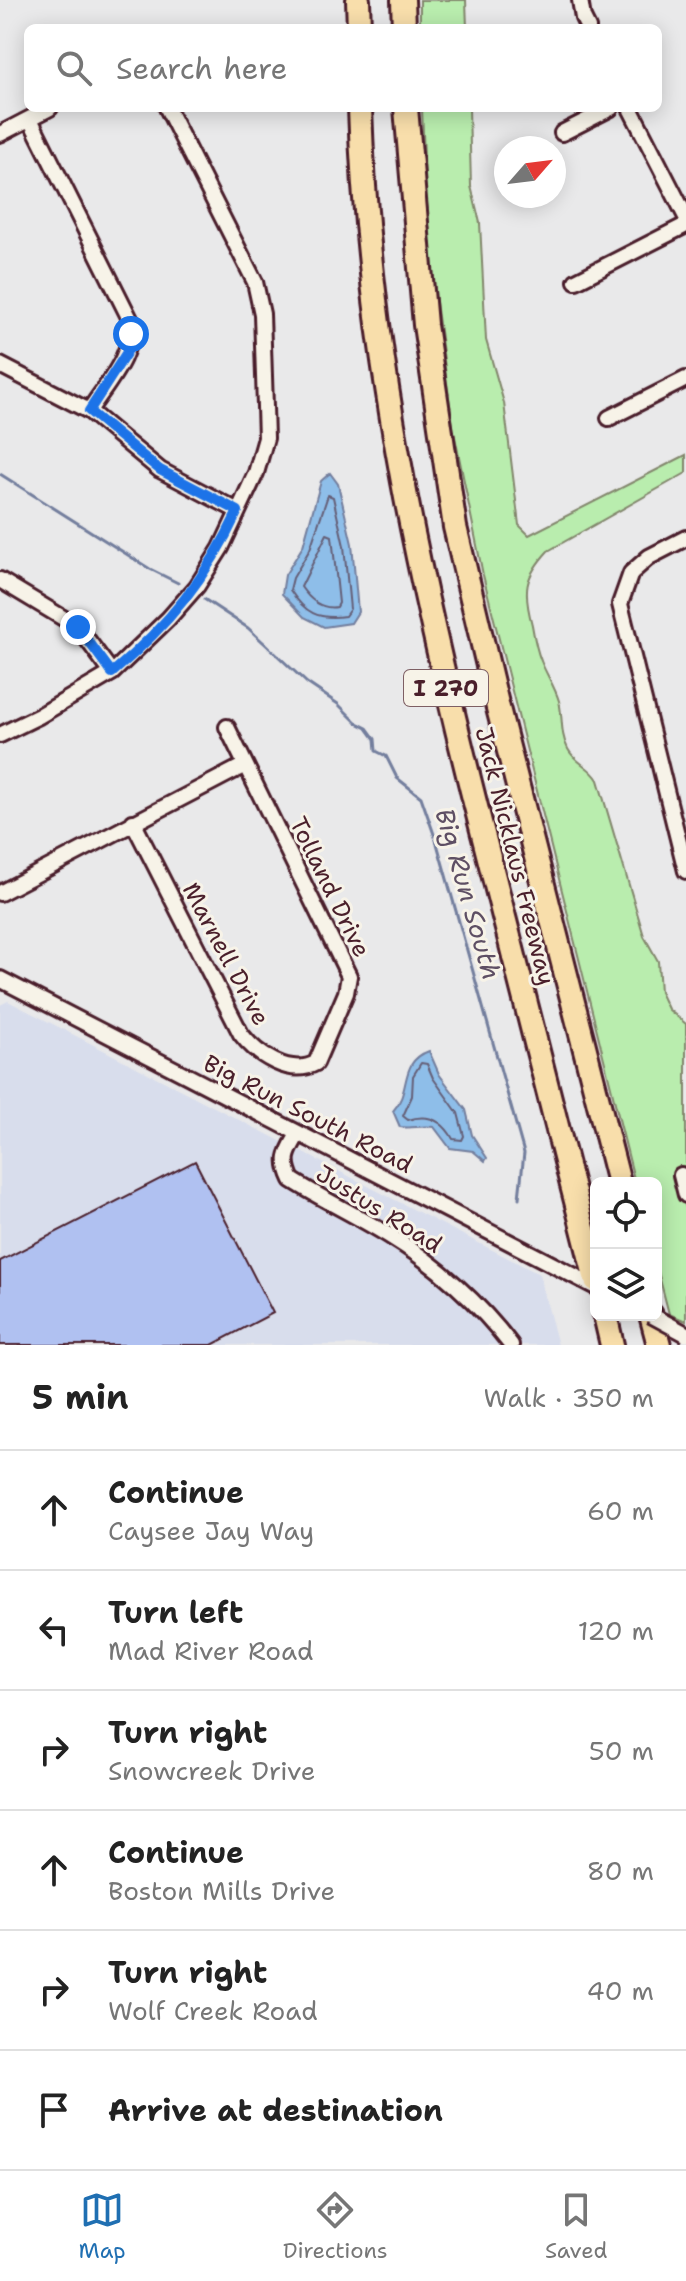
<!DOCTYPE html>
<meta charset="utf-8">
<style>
:root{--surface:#fff;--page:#f6f6f6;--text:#222;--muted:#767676;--line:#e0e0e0;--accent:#1f6fb2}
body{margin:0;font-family:"Shantell Sans",sans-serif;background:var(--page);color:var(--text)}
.controls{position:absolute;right:24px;bottom:24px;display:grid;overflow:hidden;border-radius:12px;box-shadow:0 4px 20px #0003}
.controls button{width:72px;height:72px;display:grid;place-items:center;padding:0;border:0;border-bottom:2px solid var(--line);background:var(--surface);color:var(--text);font:40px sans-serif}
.compass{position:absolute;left:494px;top:136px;width:72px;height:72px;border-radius:50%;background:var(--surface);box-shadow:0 4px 20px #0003;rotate:62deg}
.stop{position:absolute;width:24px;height:24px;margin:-18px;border:6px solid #1a73e8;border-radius:50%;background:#fff}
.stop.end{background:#1a73e8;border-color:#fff;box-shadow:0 2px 8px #0008}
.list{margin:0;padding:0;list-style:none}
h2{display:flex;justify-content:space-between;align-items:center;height:104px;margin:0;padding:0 32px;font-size:34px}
h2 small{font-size:26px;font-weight:400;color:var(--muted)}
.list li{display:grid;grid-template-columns:52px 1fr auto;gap:24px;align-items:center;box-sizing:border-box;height:120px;padding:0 32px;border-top:2px solid var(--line)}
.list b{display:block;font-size:30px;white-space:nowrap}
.list p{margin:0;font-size:26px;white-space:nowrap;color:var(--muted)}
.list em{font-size:26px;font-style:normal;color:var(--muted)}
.icon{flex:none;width:44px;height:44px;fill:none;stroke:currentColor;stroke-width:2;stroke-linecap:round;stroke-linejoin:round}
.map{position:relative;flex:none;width:686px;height:1345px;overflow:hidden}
.search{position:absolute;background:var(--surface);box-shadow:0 4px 20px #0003;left:24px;right:24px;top:24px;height:88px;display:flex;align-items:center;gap:20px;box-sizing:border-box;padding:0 28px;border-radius:12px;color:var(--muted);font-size:30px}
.sheet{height:824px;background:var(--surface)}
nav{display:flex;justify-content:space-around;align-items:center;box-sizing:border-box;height:112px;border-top:2px solid var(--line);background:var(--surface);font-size:22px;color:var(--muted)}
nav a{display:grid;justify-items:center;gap:4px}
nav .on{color:var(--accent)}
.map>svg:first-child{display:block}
.built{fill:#d8ddec}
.green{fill:#b9edae;stroke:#82866c;stroke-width:2}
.water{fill:#8ebee9;stroke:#737e9d;stroke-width:2}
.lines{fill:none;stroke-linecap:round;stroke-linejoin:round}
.shore{stroke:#655f77;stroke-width:2}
.stream{stroke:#737e9d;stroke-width:3}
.building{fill:#b0c1f1;stroke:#4a1f2b;stroke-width:2}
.minor-casing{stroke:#4a1f2b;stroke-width:20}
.highway-casing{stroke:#4a1f2b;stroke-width:28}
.minor{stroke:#f7f3e8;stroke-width:14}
.highway{stroke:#f8deab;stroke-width:22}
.minor-bridge-casing{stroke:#4a1f2b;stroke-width:20;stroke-linecap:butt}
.minor-bridge{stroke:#f7f3e8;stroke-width:14}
.route{stroke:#1a73e8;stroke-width:10}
.labels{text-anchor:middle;stroke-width:6;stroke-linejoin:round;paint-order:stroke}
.shield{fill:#f7f3e8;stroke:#7e5f64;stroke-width:2}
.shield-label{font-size:22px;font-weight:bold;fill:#4a1f2b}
.street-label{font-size:24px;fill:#4a1f2b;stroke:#f7f3e8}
.water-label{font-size:26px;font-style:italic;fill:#5e4f64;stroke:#f7f3e8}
</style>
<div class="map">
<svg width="686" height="1345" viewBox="0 0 686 1345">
<rect width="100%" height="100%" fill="#e9e9ea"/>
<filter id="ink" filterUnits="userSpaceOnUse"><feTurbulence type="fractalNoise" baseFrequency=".0125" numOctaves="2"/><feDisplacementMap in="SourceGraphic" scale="16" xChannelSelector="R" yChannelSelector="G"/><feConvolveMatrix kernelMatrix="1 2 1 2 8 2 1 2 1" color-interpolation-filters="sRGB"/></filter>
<g filter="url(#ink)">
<!-- built -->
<path class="built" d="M8,1001L539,1274L558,1345H0V1005Z"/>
<!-- green -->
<path class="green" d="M420,0H466L467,28H420Z
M422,108H469L471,186L480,223L486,340L504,403L519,525L529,535L686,455V473L548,551C524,577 523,591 532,625C534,637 536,649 541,661C546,674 555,687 559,701C563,717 560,734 568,749C575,763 590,766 598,780L644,936L658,961L660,992L668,1009L686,1024V1167L677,1172L686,1208V1321L669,1314L656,1264V1183H635L483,575L453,427L436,302L425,182Z"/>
<!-- water -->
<path class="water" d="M330,473L338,484L352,544L358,612L351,623L324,627L304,617L282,594L285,575L303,546L321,481Z
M429,1051L439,1074L466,1110L472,1135L487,1158L485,1161L473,1151L450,1148L434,1127C421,1125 412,1129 400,1127L393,1111C412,1091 398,1062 429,1051Z"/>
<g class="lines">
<!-- shore -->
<path class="shore" d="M328,495L333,497L344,546L350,609L345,616C318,620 305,613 290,590L293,578L310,549Z
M327,534L332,536L339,603L337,607C321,610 310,600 301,587Z
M421,1063L427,1064L433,1078L458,1113L464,1136L462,1140L453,1139C443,1121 429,1113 408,1120L403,1116L412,1096L413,1076Z"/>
<!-- stream -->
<path class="stream" d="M0,474L150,569L178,583
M204,599L248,628L307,683L338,704L357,723L367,728L375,739L376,751L386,756L397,778L421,797L436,840L524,1153L519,1198"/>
</g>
<!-- building -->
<path class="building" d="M195,1161L273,1313L212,1345H0V1261Z"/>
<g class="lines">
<defs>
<path id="minor" d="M580,0L583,18L588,28
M630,108L686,217
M30,119L130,319C135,354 107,383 89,411
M562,133L611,108
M0,134L50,108
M576,281L686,225
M0,365L89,411L160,470L238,511
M609,418L686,379
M686,538L649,557L631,573L620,604L686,871
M0,580L78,627L112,673
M0,735L39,716L112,673L168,619L197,586L221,548L256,473L266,438L262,314L255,282L167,108
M133,822L241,1034C257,1055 290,1077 316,1063L346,993L349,976L227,727
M0,893L245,765
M0,979L596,1287
M298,1134C287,1153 282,1159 292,1180C325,1201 360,1217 393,1238C437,1265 480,1304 511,1345
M681,1175L686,1195"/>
<path id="highway" d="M358,0L359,28
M403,0L404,28
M360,108C368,359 424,604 486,846C523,991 559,1136 596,1280
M406,108L425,325L455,527L498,708L619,1183
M605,1315L612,1345
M651,1315L659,1345"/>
</defs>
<!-- minor casing -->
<use href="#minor" class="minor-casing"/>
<!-- highway casing -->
<use href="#highway" class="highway-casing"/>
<!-- minor -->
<use href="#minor" class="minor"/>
<!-- highway -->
<use href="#highway" class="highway"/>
<defs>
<path id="minor-bridge" d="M651,1315L686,1334"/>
</defs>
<!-- minor-bridge casing -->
<use href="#minor-bridge" class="minor-bridge-casing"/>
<!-- minor-bridge -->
<use href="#minor-bridge" class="minor-bridge"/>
</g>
</g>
<g class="lines" filter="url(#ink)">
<!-- route -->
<path class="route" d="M78,627L112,673C168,625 207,578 238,511L160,470L89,411L127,352L131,334"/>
</g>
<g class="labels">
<!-- shield labels -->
<rect class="shield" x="404" y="670" width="84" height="36" rx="6"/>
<g class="shield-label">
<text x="446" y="696">I 270</text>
</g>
<!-- street labels -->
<g class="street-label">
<text transform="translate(515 856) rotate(76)" y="8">Jack Nicklaus Freeway</text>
<text transform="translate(330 887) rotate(64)" y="8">Tolland Drive</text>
<text transform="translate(226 954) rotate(62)" y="8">Marnell Drive</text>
<text transform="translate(308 1114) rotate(27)" y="8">Big Run South Road</text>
<text transform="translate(379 1209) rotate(32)" y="8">Justus Road</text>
</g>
<!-- water labels -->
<g class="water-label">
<text transform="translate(468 894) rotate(74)" y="9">Big Run South</text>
</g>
</g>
</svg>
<div class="controls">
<button><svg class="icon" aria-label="locate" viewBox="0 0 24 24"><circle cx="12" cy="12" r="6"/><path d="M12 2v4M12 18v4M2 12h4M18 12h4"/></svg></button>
<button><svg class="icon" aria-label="layers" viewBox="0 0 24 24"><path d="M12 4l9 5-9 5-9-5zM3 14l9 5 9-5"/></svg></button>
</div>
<svg class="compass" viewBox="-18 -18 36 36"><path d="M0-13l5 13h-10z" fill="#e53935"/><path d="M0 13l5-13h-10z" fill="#767676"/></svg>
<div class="stop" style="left:131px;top:334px"></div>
<div class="stop end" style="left:78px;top:627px"></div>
<div class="search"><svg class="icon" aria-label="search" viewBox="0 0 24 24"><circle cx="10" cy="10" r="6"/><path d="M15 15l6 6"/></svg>Search here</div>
</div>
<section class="sheet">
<h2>5 min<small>Walk · 350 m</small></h2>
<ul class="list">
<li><svg class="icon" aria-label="ahead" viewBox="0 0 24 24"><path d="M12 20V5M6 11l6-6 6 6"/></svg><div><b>Continue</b><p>Caysee Jay Way</p></div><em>60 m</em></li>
<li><svg class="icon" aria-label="left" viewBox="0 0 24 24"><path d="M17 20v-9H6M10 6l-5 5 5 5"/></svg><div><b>Turn left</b><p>Mad River Road</p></div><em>120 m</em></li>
<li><svg class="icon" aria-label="right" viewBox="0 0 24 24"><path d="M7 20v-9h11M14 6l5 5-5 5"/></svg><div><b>Turn right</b><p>Snowcreek Drive</p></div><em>50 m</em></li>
<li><svg class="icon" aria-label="ahead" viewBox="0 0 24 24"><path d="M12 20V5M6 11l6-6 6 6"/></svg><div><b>Continue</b><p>Boston Mills Drive</p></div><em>80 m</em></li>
<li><svg class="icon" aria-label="right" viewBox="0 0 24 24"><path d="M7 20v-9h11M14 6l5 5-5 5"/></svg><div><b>Turn right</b><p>Wolf Creek Road</p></div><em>40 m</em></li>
<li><svg class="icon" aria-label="arrive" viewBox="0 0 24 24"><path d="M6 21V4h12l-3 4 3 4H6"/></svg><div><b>Arrive at destination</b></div></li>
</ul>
</section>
<nav>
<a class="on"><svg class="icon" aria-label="map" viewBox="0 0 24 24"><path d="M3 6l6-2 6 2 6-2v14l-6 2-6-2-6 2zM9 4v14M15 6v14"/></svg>Map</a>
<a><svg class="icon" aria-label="directions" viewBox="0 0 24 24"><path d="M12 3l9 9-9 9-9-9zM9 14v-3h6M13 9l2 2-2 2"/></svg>Directions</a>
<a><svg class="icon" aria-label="saved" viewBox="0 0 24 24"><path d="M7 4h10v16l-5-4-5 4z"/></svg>Saved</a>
</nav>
